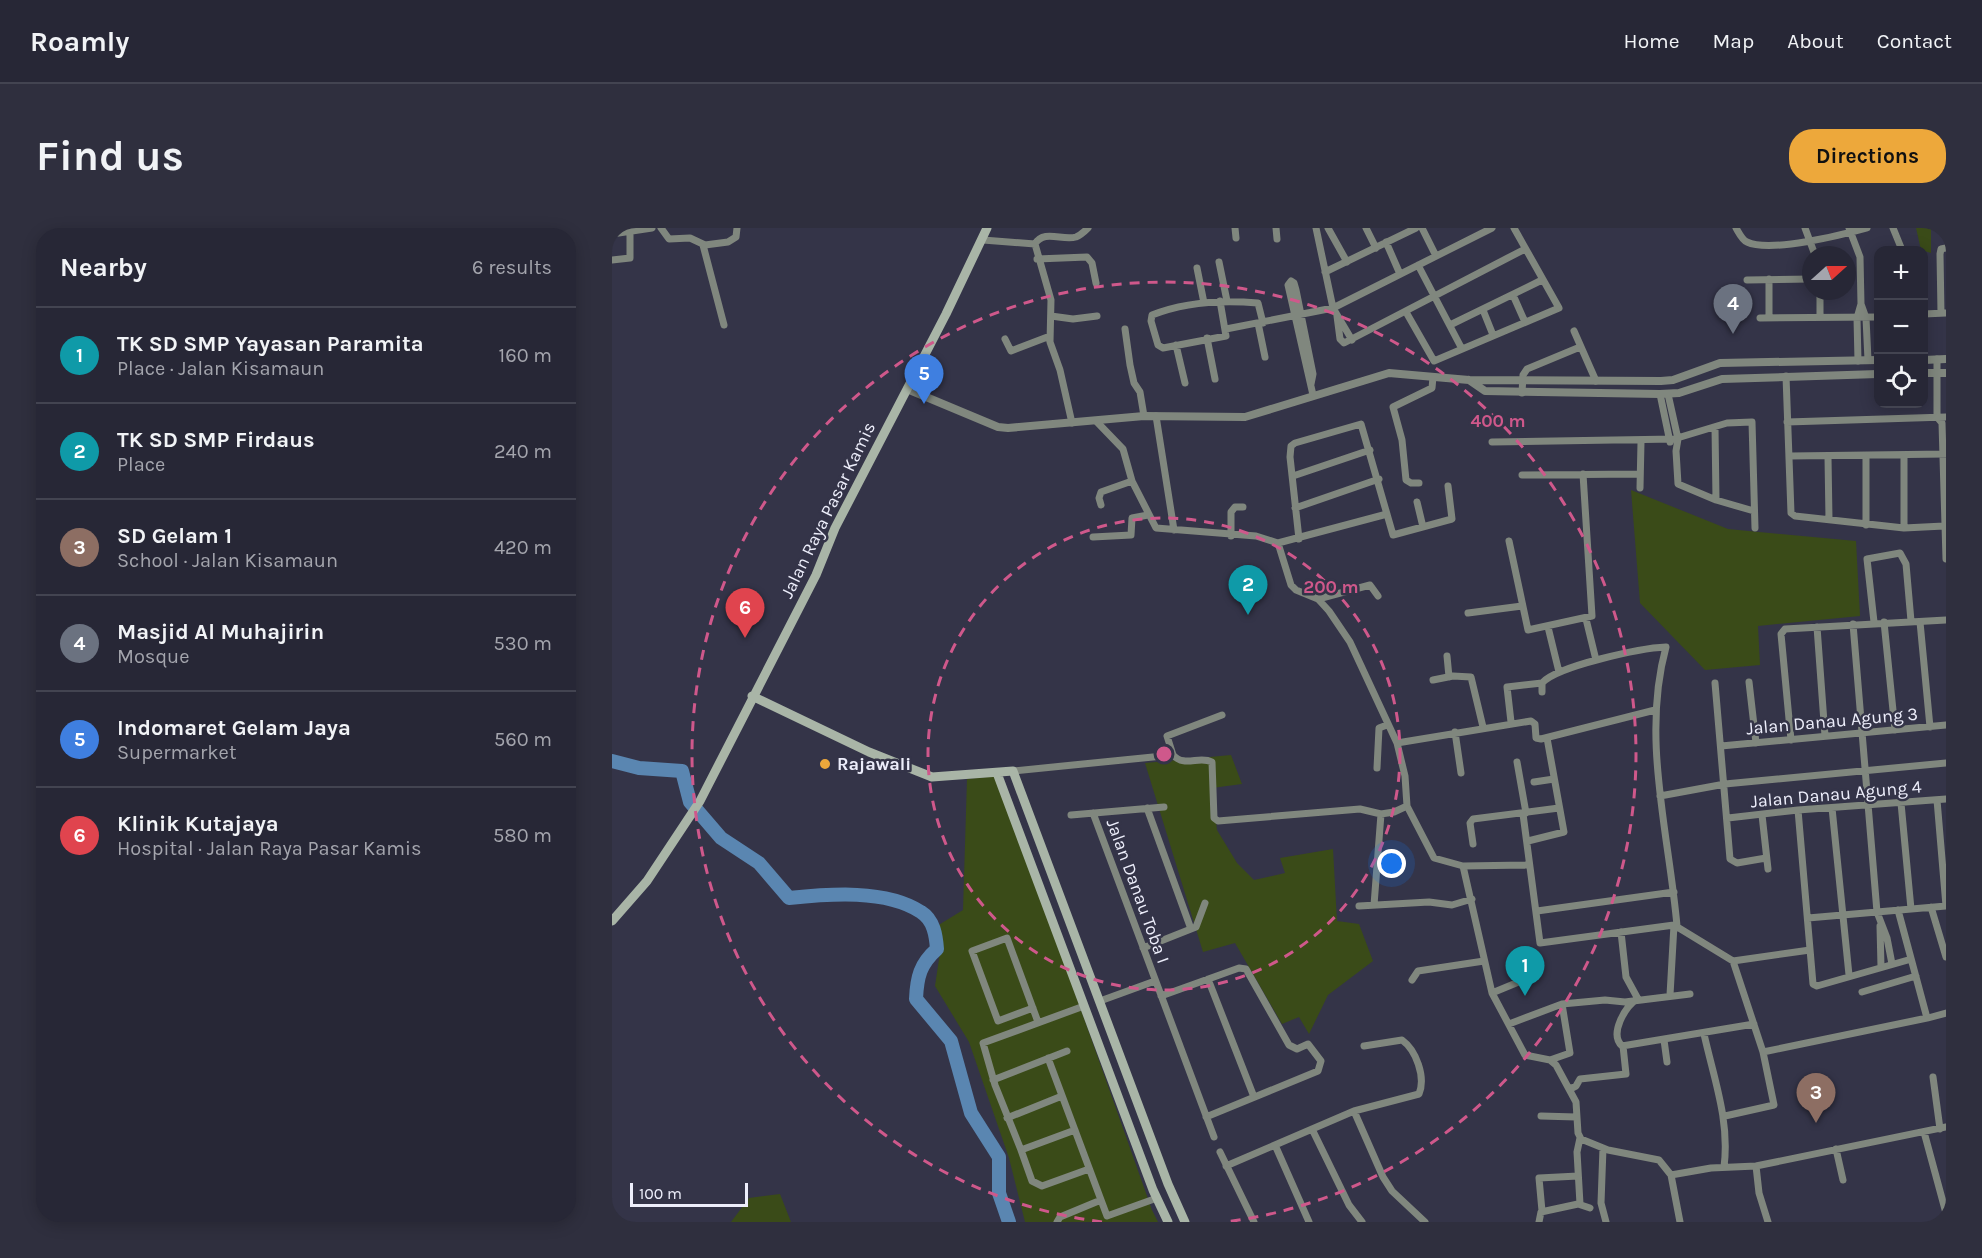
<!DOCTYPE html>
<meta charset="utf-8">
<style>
:root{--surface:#272736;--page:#2f2f3e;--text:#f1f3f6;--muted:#a4a5ad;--line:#434451;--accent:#eda83b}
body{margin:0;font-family:Karla,sans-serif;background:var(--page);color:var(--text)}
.controls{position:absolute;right:18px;top:18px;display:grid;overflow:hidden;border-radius:12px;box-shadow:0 3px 15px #0003}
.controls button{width:54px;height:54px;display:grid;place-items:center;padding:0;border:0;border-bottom:2px solid var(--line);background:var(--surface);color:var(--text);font:30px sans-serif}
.compass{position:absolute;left:1190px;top:18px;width:54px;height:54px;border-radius:50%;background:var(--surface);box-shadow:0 3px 15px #0003;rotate:69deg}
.scale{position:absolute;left:18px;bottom:15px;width:118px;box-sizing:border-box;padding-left:6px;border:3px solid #edeefb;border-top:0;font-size:16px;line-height:21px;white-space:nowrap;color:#edeefb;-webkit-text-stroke:4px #343448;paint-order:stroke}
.you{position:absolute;left:780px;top:636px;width:21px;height:21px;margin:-15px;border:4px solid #fff;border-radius:50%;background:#1a73e8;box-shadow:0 0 0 9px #1a73e833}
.badge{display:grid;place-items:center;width:39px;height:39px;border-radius:50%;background:var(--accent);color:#fff;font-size:20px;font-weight:700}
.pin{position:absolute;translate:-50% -50px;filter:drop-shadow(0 2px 3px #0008)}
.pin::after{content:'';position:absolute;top:32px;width:21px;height:18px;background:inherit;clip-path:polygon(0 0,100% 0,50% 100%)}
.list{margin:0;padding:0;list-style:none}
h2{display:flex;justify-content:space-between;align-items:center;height:78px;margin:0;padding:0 24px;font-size:26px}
h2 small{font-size:20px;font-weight:400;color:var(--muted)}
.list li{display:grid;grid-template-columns:39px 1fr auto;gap:18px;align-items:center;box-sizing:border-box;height:96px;padding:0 24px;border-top:2px solid var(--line)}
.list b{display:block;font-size:22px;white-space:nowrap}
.list p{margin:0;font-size:20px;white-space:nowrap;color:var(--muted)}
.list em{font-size:20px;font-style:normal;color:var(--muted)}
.icon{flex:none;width:33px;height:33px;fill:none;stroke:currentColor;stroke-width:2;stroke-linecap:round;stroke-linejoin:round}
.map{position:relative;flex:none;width:1334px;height:994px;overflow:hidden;border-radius:24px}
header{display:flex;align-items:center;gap:36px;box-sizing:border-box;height:84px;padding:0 30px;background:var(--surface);border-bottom:2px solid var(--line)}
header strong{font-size:28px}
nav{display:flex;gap:33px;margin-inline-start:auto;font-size:21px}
.intro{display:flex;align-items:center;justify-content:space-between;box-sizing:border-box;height:144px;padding:0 36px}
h1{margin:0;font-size:42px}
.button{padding:15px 27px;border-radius:24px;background:var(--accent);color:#111;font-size:21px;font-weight:700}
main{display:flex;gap:36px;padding:0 36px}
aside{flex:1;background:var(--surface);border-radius:24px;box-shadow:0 3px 15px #0003}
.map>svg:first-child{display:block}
.green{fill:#3a4b18}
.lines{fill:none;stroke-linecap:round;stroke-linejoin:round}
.river{stroke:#5a86b1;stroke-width:14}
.minor{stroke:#80877e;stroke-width:7}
.tertiary{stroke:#80877e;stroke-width:8}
.secondary{stroke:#a9b5a7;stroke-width:9}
.ring{fill:none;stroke:#cf588b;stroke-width:3;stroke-dasharray:10 8}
.poi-dot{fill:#eda83b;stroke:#343448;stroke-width:2}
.labels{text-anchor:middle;stroke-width:5;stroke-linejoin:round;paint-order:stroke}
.street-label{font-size:18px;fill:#edeefb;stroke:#343448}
.poi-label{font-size:18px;font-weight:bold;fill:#edeefb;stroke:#343448;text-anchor:start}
.centre{fill:#cf588b;stroke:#343448;stroke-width:3}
.ring-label{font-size:18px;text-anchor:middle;font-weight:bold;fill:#cf588b;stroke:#343448;stroke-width:5;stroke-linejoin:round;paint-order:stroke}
</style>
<header>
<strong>Roamly</strong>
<nav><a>Home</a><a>Map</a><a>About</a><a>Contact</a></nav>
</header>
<div class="intro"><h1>Find us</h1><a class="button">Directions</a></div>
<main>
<aside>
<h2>Nearby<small>6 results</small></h2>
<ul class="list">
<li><span class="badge" style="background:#0f9aa8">1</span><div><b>TK SD SMP Yayasan Paramita</b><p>Place · Jalan Kisamaun</p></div><em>160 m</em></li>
<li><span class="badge" style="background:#0f9aa8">2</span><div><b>TK SD SMP Firdaus</b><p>Place</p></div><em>240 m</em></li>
<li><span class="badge" style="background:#8d6e63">3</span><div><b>SD Gelam 1</b><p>School · Jalan Kisamaun</p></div><em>420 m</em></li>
<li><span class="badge" style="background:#6b7280">4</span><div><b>Masjid Al Muhajirin</b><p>Mosque</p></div><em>530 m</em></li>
<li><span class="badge" style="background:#3f7fe0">5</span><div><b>Indomaret Gelam Jaya</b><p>Supermarket</p></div><em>560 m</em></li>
<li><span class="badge" style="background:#e0444e">6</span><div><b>Klinik Kutajaya</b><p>Hospital · Jalan Raya Pasar Kamis</p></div><em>580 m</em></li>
</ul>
</aside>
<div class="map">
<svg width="1334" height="994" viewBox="0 0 1334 994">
<rect width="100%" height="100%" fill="#343448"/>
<!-- green -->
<path class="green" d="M1304,0H1319V25L1309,22Z
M1019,262L1116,301L1244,313L1248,388L1146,398L1148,437L1093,442L1028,375Z
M619,527L630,556L600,560L605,602L625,635L642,652L673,645L668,630L721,621L725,693L747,696L761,733L716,767L697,806L687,789L670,796L623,715L591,724L533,535Z
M386,548L540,982L546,994H413L397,930L357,814L323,758L330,711L325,698L351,682L355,551Z
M168,966L179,994H119L137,970Z"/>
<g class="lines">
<!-- river -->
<path class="river" d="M0,533L27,540L70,543L78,574L109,610L147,635L177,670C217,666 274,661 309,684C322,692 324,708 325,721C308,736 305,749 304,771L339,813L359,885L387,929V965L397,994"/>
<!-- minor -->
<path class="minor" d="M49,0L57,11L78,10L93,17L116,14L124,9L125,0
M623,0L624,10
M664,0L665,11
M704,0L721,80L740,112
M716,0L735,34
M754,0L764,20
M810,0L824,28
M1124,0C1127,5 1130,12 1135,14C1158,25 1230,7 1255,0
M1193,0L1203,27
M1237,0L1248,29L1249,76L1254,90L1256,132
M1281,0L1290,22
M0,6L40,0
M371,12L423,16
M774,14L788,46
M91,17L112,97
M425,31L475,29L480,35L484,55
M0,32L18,30V4
M607,34L615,73
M806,37L850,121
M585,40L592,75
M713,44L804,0
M1157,51V90
M1135,52L1199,51
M1208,63V89
M901,67L913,94
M608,73L614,108L551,120L546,117L539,93L540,87C573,74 612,72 646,75L651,95
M871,82L881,107
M794,84L822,133L947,80L902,0
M1329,85L1328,26L1329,21L1334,20
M1312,86L1334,85
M439,88L461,91L485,88
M725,88L728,111L732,115L913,21
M1148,90L1266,89
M646,95L653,129
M838,97L930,52
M513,101L518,137L522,155L528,164L532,188
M614,101L721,80L880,0
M962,103L984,153
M595,110L603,151
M393,111L399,123L438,108
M564,117L573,155
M1325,131V189L1330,195L1334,331
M1246,133L1245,90L1249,76
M1174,148L1179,285L1183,288L1292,300L1332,298
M699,156L701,146L684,62L682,55L679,53L676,57L701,167
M910,165L911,147L915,141L968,119
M1048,166L1058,214
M1056,166L1066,211L1064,223L1066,256L1104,272L1142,283
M544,188L562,302
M485,194L511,221L520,253L544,300L644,308L666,315
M1175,194L1334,189
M460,195L448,142L438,114L439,72L423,16C432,1 450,13 464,9C469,7 473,3 476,0
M1103,199L1104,272
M880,214L1062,211L1115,195L1140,194L1143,300
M1178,228L1334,226
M1292,228V300
M1216,229L1217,291
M1254,229V297
M910,247L1028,246
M681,248L758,222
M807,255H799L794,252L790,212L781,179L820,160L821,149
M1028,260L1029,214
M805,274L811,299
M489,277L487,270L489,264L520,253
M683,280L767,251
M619,308V284L623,279H631
M481,309L519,307L520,290L536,287
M687,311L678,229L679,218L683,215L749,196L781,307L840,291L836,258
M897,313L916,402L980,388L971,246
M666,315L679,357L684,362L706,371L717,383L738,414L785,515L793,548L795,578L822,630L851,638L917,637
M666,315L775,286
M706,371L758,357L766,368
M856,385L910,378
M974,391L984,432
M1262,394L1255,331L1288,325L1294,336L1299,393
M1272,394L1283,502
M1308,394L1318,499
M1241,396L1265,684L1275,710L1280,736
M936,399L947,444
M1205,399L1213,508
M835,428L837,449
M821,452L841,448L859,449L871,499
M1137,454L1144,515
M1103,455L1118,631L1125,635L1154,630
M930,464V455C945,438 1029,420 1054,419C1029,510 1057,606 1065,698
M899,494L895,459L930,455
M843,504L849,545
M1179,512L1169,406L1173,401L1334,392
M785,515L919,493L923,496L924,510L929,511L1043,482
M1109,518L1334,497
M561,527C573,540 587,527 600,534L602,590L606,593L748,581L769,586
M905,534L914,585
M765,540L767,500L775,497
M401,543L561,527L555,508L610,487
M922,554L942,551
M1048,568L1113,556L1334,535
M1325,572L1334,678
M1289,575L1299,681
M535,580L579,701
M1220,580L1237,747
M1186,582L1201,756L1205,758L1296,732
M481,585L602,909
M911,586L928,715L1062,697L1121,733L1198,722
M459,587L552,579
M1150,587L1156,641
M1116,590L1186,582L1334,571
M916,613L952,604L935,510
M861,616L858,595L861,591L947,580
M851,638L880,765L913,827L938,832L944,837L964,874L966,905L969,911L996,922L1047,932L1059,947L1099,940L1144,938L1334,899
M762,677L769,586L782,584L795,578
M747,678L817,674L840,677L860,671
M1319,679L1334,729
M925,683L1062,664
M1196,690L1334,678
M1268,698L1269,739
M1009,704L1014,749L1026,771
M531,720L584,699L593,675
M1121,733L1151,824L1315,790L1286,682
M596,751L642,869
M800,752L806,743L872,733
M1250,764L1304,748
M880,765L909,753
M1058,767L1062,697
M549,768L627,740L634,741L677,817L685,821L696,816L709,833L706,843L594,889
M1025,771C1013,779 997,806 1010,818L1142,796
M488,773L543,753
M421,780L386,793L360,723L395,710L426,794
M1316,790L1334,785
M897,796L950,776L993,772L1013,774L1078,766
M1092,806C1102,851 1118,893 1112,939
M1052,812L1055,834
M436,830L495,988L545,970
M938,832L958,825L950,776
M1321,849L1328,901
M381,852L455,823
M958,861L964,858L968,851L1014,846L1011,818
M742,883L771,949L780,963L813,994
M929,888L964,889
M1113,888L1162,877L1151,824
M395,890L450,868
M700,901L737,977L750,994
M463,902L409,922L420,953L430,958L477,941
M1312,904L1334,985
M968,910L965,924L968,976
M663,917L697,994
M991,920L989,975L994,994
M1224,921L1231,952
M409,922L383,857L371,815L472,778
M608,924L642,994
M614,938L742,883L807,866C814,849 804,822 790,812L752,818
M1144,938L1147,965L1156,994
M1059,947L1068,994
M930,983L927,950L966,948
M445,994L448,989L489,972
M927,994L929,984L966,976L978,980"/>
<!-- tertiary -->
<path class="tertiary" d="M1312,132L1334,131
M1312,145H1334
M857,152L873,163L1048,166L1067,165L1110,151L1266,146
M295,161L386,199L396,200L532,188L633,189L777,145L857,152L1049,153L1061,152L1108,135L1266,132"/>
<!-- secondary -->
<path class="secondary" d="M140,468L257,524L320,549L401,543L556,956L573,994
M385,545L541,962L556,994
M0,693L35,653L88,573L204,347L223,300L334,86L375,0"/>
</g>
<!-- distance rings -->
<g class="ring">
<circle cx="552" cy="526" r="236"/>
<path d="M490 994A472 472 0 1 1 614 994"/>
</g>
<!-- markers -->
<circle class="poi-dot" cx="213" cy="536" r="6"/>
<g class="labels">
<!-- street labels -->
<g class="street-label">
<text transform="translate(216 282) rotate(-64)" y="6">Jalan Raya Pasar Kamis</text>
<text transform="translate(1220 493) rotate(-5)" y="6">Jalan Danau Agung 3</text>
<text transform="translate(1224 566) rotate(-5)" y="6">Jalan Danau Agung 4</text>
<text transform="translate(526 663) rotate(70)" y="6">Jalan Danau Toba I</text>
</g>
<!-- poi labels -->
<g class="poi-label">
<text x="225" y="542">Rajawali</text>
</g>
</g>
<circle cx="552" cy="526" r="9" class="centre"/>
<g class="ring-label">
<text x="886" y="199">400 m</text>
<text x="719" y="365">200 m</text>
</g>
</svg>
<div class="controls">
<button>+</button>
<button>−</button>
<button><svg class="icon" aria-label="locate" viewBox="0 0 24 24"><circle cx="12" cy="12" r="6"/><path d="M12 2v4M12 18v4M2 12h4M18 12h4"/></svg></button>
</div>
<svg class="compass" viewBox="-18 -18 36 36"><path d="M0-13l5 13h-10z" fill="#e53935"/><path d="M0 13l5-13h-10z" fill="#a4a5ad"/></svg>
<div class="scale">100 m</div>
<div class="you"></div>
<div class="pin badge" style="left:913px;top:768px;background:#0f9aa8">1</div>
<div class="pin badge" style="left:636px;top:387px;background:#0f9aa8">2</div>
<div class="pin badge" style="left:1204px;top:895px;background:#8d6e63">3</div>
<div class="pin badge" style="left:1121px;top:106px;background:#6b7280">4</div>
<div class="pin badge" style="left:312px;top:176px;background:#3f7fe0">5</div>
<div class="pin badge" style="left:133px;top:410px;background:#e0444e">6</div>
</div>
</main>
